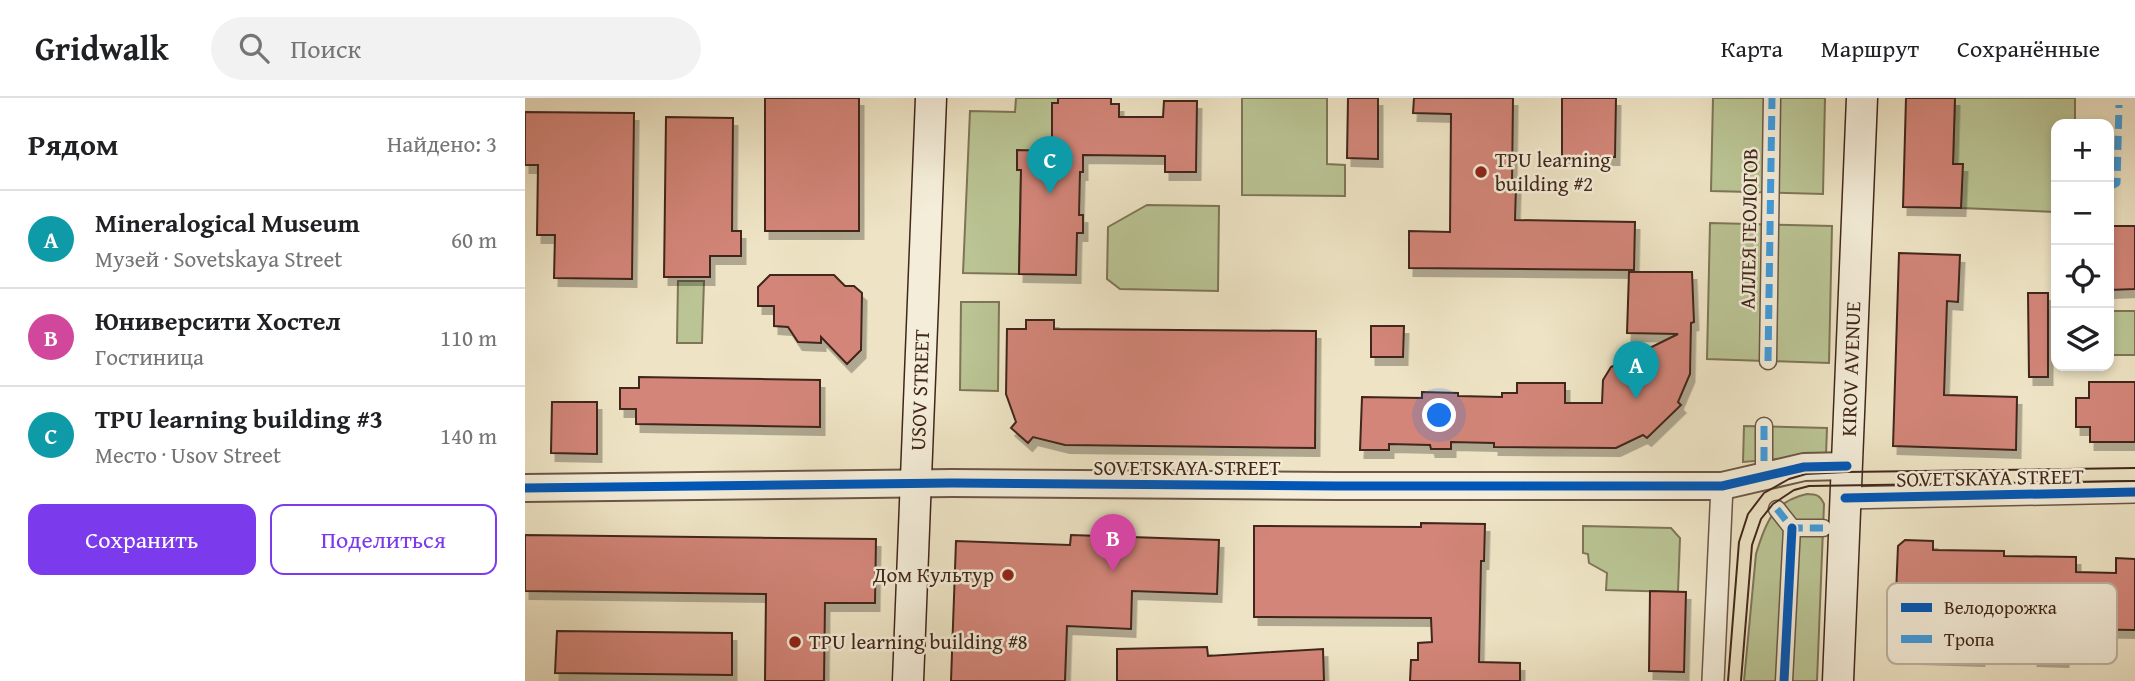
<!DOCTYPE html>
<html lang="ru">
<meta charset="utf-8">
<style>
:root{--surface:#fff;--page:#f2f2f2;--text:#202124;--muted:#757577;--line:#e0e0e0;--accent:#7c3aed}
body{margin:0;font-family:"Gentium Book Plus",serif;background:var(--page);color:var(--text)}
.controls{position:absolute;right:21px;top:21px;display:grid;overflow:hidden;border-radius:14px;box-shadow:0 4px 10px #0003}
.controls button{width:63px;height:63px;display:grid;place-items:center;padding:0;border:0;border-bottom:2px solid var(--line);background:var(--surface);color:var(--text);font:35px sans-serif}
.you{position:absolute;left:915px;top:318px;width:24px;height:24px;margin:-18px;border:5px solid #fff;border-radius:50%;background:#1a73e8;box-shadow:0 0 0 10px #1a73e833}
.badge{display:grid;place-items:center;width:46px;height:46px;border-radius:50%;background:var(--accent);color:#fff;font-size:23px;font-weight:700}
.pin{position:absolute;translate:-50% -58px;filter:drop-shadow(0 2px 4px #0008)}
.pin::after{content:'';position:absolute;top:37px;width:24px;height:21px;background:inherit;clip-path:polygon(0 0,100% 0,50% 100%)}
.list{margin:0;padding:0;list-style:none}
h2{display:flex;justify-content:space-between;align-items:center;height:91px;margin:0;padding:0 28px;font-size:30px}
h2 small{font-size:23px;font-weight:400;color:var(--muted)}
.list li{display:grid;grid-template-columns:46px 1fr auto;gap:21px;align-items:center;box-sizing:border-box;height:98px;padding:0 28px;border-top:2px solid var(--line)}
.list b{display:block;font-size:26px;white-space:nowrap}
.list p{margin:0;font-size:23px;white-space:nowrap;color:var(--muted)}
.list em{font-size:23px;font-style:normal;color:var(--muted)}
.actions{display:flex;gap:14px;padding:21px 28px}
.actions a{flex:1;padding:16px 0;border:2px solid var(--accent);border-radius:14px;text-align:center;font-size:24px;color:var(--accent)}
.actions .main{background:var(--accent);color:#fff}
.icon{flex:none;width:38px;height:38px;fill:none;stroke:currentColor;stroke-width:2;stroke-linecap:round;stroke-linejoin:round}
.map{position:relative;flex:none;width:1610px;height:583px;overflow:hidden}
header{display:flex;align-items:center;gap:42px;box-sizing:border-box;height:98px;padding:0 35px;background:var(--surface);border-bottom:2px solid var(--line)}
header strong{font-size:33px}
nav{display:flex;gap:38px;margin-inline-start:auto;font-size:24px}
.search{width:490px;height:63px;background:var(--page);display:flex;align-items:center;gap:18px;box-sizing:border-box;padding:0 24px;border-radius:38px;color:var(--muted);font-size:26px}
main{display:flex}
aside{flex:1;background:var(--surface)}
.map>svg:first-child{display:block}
.green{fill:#bac494;stroke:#7e7557;stroke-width:2}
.building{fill:#d28578;stroke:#41261a;stroke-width:2;filter:url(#shadow)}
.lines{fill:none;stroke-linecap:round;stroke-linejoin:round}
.pedestrian-casing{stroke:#6c5645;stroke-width:19}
.minor-casing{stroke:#6c5645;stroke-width:24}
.tertiary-casing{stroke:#6c5645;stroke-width:30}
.secondary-casing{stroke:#41261a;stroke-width:33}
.pedestrian{stroke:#f4edd9;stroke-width:16}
.minor{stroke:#f4edd9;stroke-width:21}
.tertiary{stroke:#f4edd9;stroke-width:26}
.secondary{stroke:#f4edd9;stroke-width:30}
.tram{stroke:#41261a;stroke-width:2}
.quiet{stroke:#3f9cdf;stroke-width:7;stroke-dasharray:14 7;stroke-linecap:butt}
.cycleway-casing{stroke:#f4edd9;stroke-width:13}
.cycleway{stroke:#0057b8;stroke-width:9}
.poi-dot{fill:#8f2418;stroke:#f4edd9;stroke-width:2.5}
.labels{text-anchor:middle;stroke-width:5;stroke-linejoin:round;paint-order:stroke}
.poi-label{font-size:21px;fill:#41261a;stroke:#f4edd9;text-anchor:start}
.street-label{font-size:21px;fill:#41261a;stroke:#f4edd9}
.key{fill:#f4edd9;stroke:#beb1a0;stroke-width:2}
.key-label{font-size:19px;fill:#41261a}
</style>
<header>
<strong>Gridwalk</strong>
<div class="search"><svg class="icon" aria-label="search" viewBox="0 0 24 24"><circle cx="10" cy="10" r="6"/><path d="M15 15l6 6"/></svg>Поиск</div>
<nav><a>Карта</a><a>Маршрут</a><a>Сохранённые</a></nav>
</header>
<main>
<aside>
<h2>Рядом<small>Найдено: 3</small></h2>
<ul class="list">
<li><span class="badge" style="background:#0f9aa8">A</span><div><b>Mineralogical Museum</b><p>Музей · Sovetskaya Street</p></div><em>60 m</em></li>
<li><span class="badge" style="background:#d1479c">B</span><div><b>Юниверсити Хостел</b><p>Гостиница</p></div><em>110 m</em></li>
<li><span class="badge" style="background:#0f9aa8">C</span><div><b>TPU learning building #3</b><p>Место · Usov Street</p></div><em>140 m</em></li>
</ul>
<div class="actions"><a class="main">Сохранить</a><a>Поделиться</a></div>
</aside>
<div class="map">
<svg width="1610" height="583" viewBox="0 0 1610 583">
<defs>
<filter id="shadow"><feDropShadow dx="4.5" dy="8" stdDeviation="0" flood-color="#0004"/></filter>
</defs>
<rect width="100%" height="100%" fill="#eee4c5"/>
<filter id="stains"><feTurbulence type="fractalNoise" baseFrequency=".00286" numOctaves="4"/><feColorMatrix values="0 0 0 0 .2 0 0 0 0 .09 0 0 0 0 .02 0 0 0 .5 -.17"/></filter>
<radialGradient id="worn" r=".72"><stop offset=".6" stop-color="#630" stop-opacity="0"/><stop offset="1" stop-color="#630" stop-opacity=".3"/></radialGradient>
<!-- green -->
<path class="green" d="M491,0H533V5L527,6L529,53H492V71L496,72L494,176L438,175L445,13L490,14Z
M717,0H802V66L820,67V98L717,97Z
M1188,0H1300L1298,96L1186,93Z
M1430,0H1550V26H1531V114L1436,110L1437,66H1428Z
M622,107L694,108L693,193L595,191L582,181L583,129Z
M1185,125L1307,128L1304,265L1182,261Z
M153,183H179L177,245H152Z
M436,204H474L473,293L435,292Z
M1584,213H1610V257H1584Z
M1219,328L1302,330L1301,357L1218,364Z
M1282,396C1291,396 1295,397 1299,406L1292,583H1219L1231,456C1240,426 1248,403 1282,396Z
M1058,428L1146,430L1155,440L1153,494L1081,492L1082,475L1064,465L1063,456L1058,455Z"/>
<!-- building -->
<path class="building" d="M240,0H334V133H240Z
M533,0H586V6H594V19H638L639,3H672L671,74H640V58L558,57V74H555L554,117H558V135H552L551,177L494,176L496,72H492V52L527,53V5H533Z
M823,0H853V61L822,60Z
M889,0H988L987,88H991L990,122L1110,124L1109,172L884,170V133L925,134L926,16L888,15Z
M1037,0H1091L1090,59H1037Z
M1381,0H1430L1428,66H1438L1436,110L1378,109Z
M0,14L109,15L107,181L29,180L30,137H12L13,67H0Z
M141,19L208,20L207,133H216V158H185V179H139Z
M1584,128H1610V191L1584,192Z
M1374,155L1435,157L1433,204L1422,203L1419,297L1492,299L1491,352L1368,348Z
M1104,174H1167L1169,224L1166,225L1165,276L1153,304L1156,307L1122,340L1118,337L1091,350L969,349V345L926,344V351H906L905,347L864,346V352H835L837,299L897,300V294L933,295V298L977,299V295H992V285H1040V305H1077L1078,282L1086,269L1153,236L1102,235Z
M245,177H309L320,188H329L337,195L336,252L322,266L296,239V245L273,244L263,229L249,228V208H233V189Z
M1503,195H1523V279H1504Z
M501,222H529V231L791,233L790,350L540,347L508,339L503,345L486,330L491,324L481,296L482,231H501Z
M846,228H879L878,259H846Z
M114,279L295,282V329L111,326V311H95V290H114Z
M1564,284H1610V344H1565V329H1551V300H1564Z
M27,304H72V356L26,355Z
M896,425L960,426L959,463H956L954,564L995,565V583H885L886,562H893V545L907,544L906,520L729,519V428L896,429Z
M0,437L351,441L350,505H300L299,583H240L241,496L0,493Z
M546,437L694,442L692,496L607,493L606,531L542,528L540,583H426L431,443L545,447Z
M1380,442L1408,443V452L1479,453V458L1551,459V474L1591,475V460L1610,461V532L1539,531V561L1508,560L1509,515H1492V509L1456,508L1455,560L1392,558L1393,507L1375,503L1371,496L1373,448Z
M1125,493L1161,494L1159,574L1124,573Z
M32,533L207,535V577L30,575Z
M682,549L683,558L798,551L799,583H592V551Z"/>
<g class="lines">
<defs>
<path id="pedestrian" d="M1243,263L1247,0
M1239,328V366
M1252,411L1267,430H1298
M1259,583L1267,430"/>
<path id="minor" d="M1320,400L1610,394
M1188,583L1197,388"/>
<path id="tertiary" d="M0,390L427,385L812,388H1197L1279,369L1322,368"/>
<path id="secondary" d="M383,583L406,0
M1313,583L1337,0"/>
</defs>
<!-- pedestrian casing -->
<use href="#pedestrian" class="pedestrian-casing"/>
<!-- minor casing -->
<use href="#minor" class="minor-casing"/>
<!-- tertiary casing -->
<use href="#tertiary" class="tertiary-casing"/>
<!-- secondary casing -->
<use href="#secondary" class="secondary-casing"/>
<!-- pedestrian -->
<use href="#pedestrian" class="pedestrian"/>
<!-- minor -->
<use href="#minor" class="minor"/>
<!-- tertiary -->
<use href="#tertiary" class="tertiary"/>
<!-- secondary -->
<use href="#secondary" class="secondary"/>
<!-- tram -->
<path class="tram" d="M1203,583L1214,444L1223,416L1239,395L1264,381L1281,376L1321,374L1610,370
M1216,583L1227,447L1236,421L1248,406L1269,392L1284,388L1610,383"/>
<!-- quiet -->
<path class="quiet" d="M1584,89L1592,85L1594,7
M1243,263L1247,0
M1239,328V366
M1252,411L1267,430H1298"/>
<defs>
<path id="cycleway" d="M0,390L427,385L812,388H1197L1279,369L1322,368
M1320,400L1610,394
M1259,583L1267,430"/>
</defs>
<!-- cycleway casing -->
<use href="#cycleway" class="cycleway-casing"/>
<!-- cycleway -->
<use href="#cycleway" class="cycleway"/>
</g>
<!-- markers -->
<g class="poi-dot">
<circle cx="956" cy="74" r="7"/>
<circle cx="483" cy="477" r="7"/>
<circle cx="270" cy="544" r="7"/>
</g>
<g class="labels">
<!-- poi labels -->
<g class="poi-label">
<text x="970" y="69">TPU learning<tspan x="970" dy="24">building #2</tspan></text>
<text x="469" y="484" text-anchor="end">Дом Культур</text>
<text x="284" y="551">TPU learning building #8</text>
</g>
<!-- street labels -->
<g class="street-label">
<text transform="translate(1224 131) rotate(-89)" y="7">АЛЛЕЯ ГЕОЛОГОВ</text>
<text transform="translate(1326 271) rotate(-88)" y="7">KIROV AVENUE</text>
<text transform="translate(395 292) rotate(-88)" y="7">USOV STREET</text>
<text x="662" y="377">SOVETSKAYA STREET</text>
<text transform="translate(1465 380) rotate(-1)" y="7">SOVETSKAYA STREET</text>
</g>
</g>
<!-- legend -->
<rect x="1362" y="485" width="230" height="81" rx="10" class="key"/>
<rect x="1376" y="505" width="31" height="9" fill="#0057b8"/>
<rect x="1376" y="537" width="31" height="8" fill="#3f9cdf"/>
<g class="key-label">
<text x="1419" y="516">Велодорожка</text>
<text x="1419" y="548">Тропа</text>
</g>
<rect width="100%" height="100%" filter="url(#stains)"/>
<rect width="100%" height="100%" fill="url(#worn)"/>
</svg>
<div class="controls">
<button>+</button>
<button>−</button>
<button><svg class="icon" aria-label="locate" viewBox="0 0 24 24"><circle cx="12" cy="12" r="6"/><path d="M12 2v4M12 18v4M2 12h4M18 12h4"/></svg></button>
<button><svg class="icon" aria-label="layers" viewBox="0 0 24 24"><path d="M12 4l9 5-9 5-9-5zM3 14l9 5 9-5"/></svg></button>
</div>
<div class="you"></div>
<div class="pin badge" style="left:1111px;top:301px;background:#0f9aa8">A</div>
<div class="pin badge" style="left:588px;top:474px;background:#d1479c">B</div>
<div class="pin badge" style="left:525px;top:96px;background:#0f9aa8">C</div>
</div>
</main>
